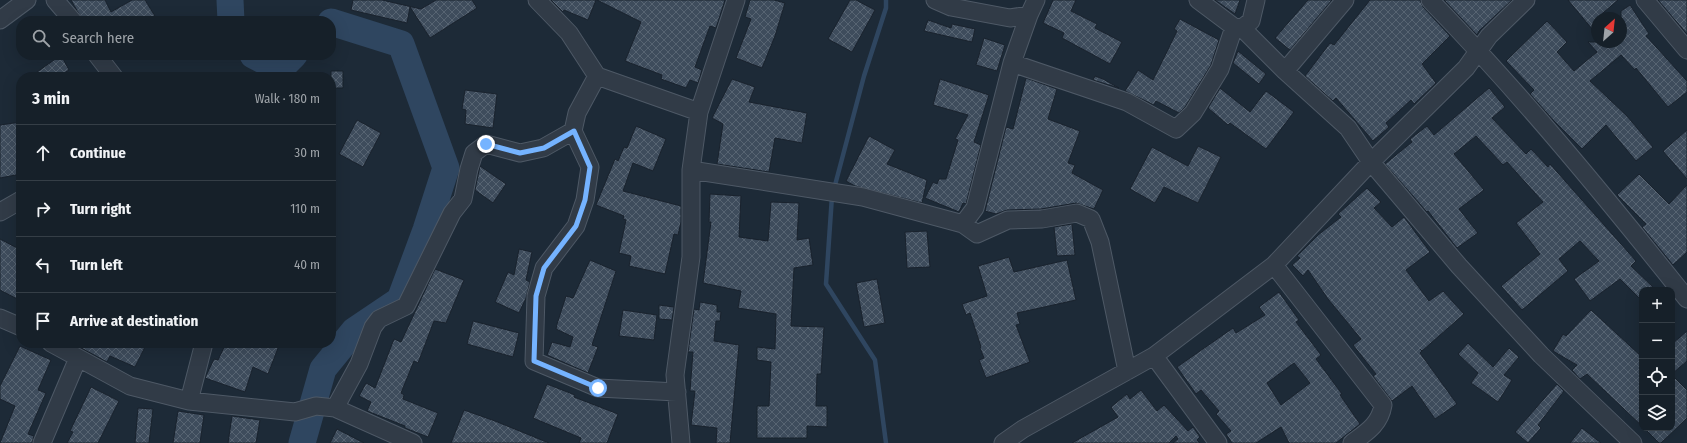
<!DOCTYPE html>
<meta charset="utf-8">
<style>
:root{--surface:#162029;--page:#232d35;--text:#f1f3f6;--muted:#9ea3a8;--line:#353e46}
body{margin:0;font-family:"Fira Sans Condensed",sans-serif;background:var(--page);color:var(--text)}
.controls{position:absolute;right:12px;bottom:12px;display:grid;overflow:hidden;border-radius:8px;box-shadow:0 4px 16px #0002}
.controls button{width:36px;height:36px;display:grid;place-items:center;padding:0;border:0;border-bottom:1px solid var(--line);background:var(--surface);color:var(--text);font:20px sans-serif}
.compass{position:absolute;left:1591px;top:12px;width:36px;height:36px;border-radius:50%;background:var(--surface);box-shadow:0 4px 16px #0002;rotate:27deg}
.stop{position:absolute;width:12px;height:12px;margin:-9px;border:3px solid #75b3ff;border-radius:50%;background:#fff}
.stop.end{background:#75b3ff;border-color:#fff;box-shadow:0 1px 4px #0008}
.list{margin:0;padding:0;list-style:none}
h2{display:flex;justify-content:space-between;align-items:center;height:52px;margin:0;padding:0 16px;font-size:17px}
h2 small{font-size:13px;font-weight:400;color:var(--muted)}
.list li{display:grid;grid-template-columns:26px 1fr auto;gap:12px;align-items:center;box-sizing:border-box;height:56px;padding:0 16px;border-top:1px solid var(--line)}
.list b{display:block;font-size:15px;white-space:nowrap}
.list em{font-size:13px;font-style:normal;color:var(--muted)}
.icon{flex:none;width:22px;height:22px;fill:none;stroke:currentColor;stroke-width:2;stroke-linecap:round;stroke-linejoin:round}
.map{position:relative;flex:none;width:1687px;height:443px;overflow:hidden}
.search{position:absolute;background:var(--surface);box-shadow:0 4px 16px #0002;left:16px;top:16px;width:320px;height:44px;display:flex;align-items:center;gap:10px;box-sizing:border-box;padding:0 14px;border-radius:16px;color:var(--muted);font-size:15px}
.panel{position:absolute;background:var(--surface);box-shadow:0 4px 16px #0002;left:16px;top:72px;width:320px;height:276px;border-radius:16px}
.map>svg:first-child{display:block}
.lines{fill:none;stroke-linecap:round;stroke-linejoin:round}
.stream{stroke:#2f4660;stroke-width:4.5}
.river{stroke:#2f4660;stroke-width:27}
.building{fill:url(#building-cross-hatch);stroke:#19222d;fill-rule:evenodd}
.minor-casing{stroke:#4e5966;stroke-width:19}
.minor{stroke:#313b47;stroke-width:17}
.route{stroke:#75b3ff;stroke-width:5}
</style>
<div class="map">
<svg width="1687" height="443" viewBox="0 0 1687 443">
<defs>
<pattern id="building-cross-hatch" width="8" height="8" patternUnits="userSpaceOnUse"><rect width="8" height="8" fill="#3e4c5c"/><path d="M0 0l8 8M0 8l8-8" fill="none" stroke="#576472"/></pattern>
</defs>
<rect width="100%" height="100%" fill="#1d2a37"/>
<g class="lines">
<!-- stream -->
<path class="stream" d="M834,189L864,76L886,8V0
M832,196L826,284L875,360L886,443"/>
<!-- river -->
<path class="river" d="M230,0L231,21
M253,55L280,69L294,55
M302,443L323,369L354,331L400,300L426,230L446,168L401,44L331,22"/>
</g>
<!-- building -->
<path class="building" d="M71,0H105L111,12L132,0H145L158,21H83Z
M353,0H382L421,9L436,0H472L477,8L430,38L410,7L407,23L351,10Z
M551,0H596L588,20L564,10L563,12Z
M597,0H725L716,28L710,26L695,67L702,70L698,83L690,80L686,88L661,79L662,75L625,61L641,22Z
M750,0H774L785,3L775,36L762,68L736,58L751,19L745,17Z
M850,0H856L875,10L852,52L828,39Z
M1053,0H1076L1071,11L1097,24L1095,28L1122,42L1110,64L1062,38L1064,33L1043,23Z
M1215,0H1240L1235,14Z
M1308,0H1332L1290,50L1275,38Z
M1370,0H1420L1423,7L1450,36L1422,64L1436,83L1414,104L1411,100L1386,123L1389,127L1373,141L1336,98L1333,101L1305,76L1330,43L1334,45Z
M1444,0H1512L1479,31L1477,35Z
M1568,0H1618L1597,18V35Z
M1658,0H1687V34Z
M1630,5L1649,34L1646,36L1687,81V92L1668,107L1636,68L1635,70L1621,55L1590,81L1627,116L1653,147L1636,161L1606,125L1582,149L1554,121L1530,94L1534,90L1506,61L1547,21L1567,42L1557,52L1574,71L1597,52L1588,42H1621V11Z
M1180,19L1219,40L1211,65L1185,107L1179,113L1156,101L1154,105L1125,91L1138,70L1153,80L1177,31L1174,29Z
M928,20L951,28L952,24L975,29L972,42L924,31Z
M984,38L1005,45L997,71L976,65Z
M1238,51L1266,74L1259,84L1233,63Z
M61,55L69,70L58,77H30Z
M331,71H343V88H331Z
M1095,76L1103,79L1119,88L1093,80Z
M1026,78L1057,89L1048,119L1080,131L1068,163L1075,165L1072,173L1103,190L1094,209L1076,203L1041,209L1007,210L996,214L985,211L1006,127L1013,129Z
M732,79L755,87L749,102L807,113L802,143L775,138L769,172L717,164L723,124L712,118Z
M940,79L989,95L974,142L981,145L966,204L963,203L959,212L925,198L933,182L937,184L939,179H946L958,140L955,139L968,115L933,105Z
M1220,88L1250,112L1266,91L1294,112L1266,149L1230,123L1228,125L1208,108Z
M1489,88L1505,107L1492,118L1526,154L1531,149L1548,167L1550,164L1636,261L1631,266L1656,290H1642V301L1620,279L1590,301L1574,279L1599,261L1580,241L1559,259L1568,271L1522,310L1501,286L1540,254L1516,223L1543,202L1507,162L1503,165L1476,136L1454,154L1484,190L1459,209L1478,233L1457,248L1428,211L1427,212L1385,164L1412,142L1410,139L1427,126L1434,135Z
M465,90L497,94L493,128L465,124L466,110L462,109Z
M357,120L381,133L363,167L339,154Z
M21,122V174L0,178V125Z
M636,126L666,139L653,171L633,163L623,191L681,206V222L678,235L674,234L665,274L629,266L631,256L619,253L626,220L623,219L624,216L596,205L615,159L618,161L624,147L627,148Z
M1687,130V179L1663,151Z
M869,136L895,150L887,164L927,180L922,203L855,186L846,181Z
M1198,146L1221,157L1198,203L1164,187L1155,203L1130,189L1152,147L1188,166Z
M480,166L506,184L493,203L475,190Z
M1639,174L1669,204L1687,185V252L1673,265L1642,227L1646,224L1617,195Z
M1367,188L1381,202L1374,208L1392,227L1404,217L1430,252L1406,270L1429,301L1443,291L1464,314L1422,351L1420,349L1422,351L1420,353L1457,404L1435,419L1412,386L1392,401L1373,376L1376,374L1353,345L1361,339L1328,299L1308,270L1303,276L1292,265L1300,258L1297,256L1318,235L1341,217L1338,214Z
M710,194L741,196L739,237L768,241L771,202L799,203L797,240L809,238L813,265L794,268L791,326L824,327L821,374H817L816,406H827V427L807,426V438H757V406H769L771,362L757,360V347L775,349L776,314L738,308L741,291L703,283L711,222H709Z
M1072,224L1075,255L1057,256L1054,227Z
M927,231L930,267L907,268L905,232Z
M0,239L21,250V301L0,290Z
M519,249L532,252L526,280L530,282L526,298L519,313L495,302L508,272L514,275Z
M1009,257L1014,272L1067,260L1076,300L1017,313L1020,324L1016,325L1030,362L986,378L979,360L984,358L980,348L981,347L970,313L966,315L962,304L987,296L978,266Z
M590,260L616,271L592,345L598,347L588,373L547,355L552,342L570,347L573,337L556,329L557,324L566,296L573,298Z
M435,269L464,280L446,323L434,321L418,363L414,361L401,393L404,395L403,399L438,413L428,437L405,428V426L367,411L371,402L359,396L366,383L375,388L394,339L401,342Z
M877,279L885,323L864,327L856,283Z
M1279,292L1299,320L1296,322L1321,355L1316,359L1342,394L1340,395L1360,424L1336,443H1289L1281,427L1256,443H1232L1226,434L1231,431L1216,414L1219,411L1201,390L1196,394L1177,367L1233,328L1236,333L1265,315L1259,307ZM1294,363L1310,383L1281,405L1267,383Z
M700,302L717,305V312H721L720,321H716L714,341L739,345L730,443H716L717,428L691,425L695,391H690L693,352H688L694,309L699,310Z
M659,305L674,307L672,320L659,319Z
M623,310L657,315L654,340L619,336Z
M1591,310L1642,357V426L1587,374L1580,379L1572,370L1577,365L1553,351L1563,334L1566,336Z
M473,321L519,333L513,357L467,344Z
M1687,331V361L1672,374V344Z
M72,343H147L135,367L110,356L107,362Z
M226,343H280L268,374L253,367L245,392L205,378L214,359L218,360Z
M1468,343L1493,367L1509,348L1519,357L1504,375L1512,380L1498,402L1471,383L1478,373L1458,354Z
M20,346L51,360L38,390L46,393L28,434L34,436L32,443H0L15,406L0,399V386Z
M1672,375L1687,390V418L1661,443H1659L1644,428H1672Z
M547,384L575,395L574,397L618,414L607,443H579L581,438L533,418Z
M1557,384L1564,391L1538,425L1541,428L1528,443L1515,432Z
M91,387L119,401L98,443H67L73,432L70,431Z
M1141,390L1157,411L1164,405L1188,431L1193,427L1200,437L1197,440L1200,443H1173L1178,439L1176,436L1169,443H1072L1118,417L1111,407L1127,394L1130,399Z
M138,408L153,409L149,443H135Z
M464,410L495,421L549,443H451Z
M178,411L204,415L200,443H173Z
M232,416L260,420L256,443H228Z
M1582,428L1601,443H1570Z
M337,429L364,443H330Z"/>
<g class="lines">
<defs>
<path id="minor" d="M55,0L73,21
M537,0L569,33L597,76L699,112
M935,0L951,7L1010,18L1029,15
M1198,0L1234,27L1242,28L1285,71L1348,128L1371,162L1459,266L1541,355L1633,443
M1430,0C1522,95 1605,196 1687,299
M1645,0L1687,50
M0,20L27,0
M1242,28L1251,21L1256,0
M97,55L114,77
M1012,63L1127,102L1176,129L1193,113L1220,69L1234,27
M1285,71L1345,0
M597,76L577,113L573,131L590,167L585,200L576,226L544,268L536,296L534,361L598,388L677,392
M691,170L863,197L963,224L975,208L1012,63L1029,15L1036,0
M0,212L21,200
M963,224L977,234L1008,220L1042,219L1077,213L1091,219L1100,242L1127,371
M1274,265L1383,405C1380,424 1367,432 1352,443
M0,318L21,327
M51,343L130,386L189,401L295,412L316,406L335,408L413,443
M1154,356L1218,443
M189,401L204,343
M335,408L359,364L373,327L379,319L406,306L452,213L463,199L469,169L474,153L486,144L520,153L543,148L573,131
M42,443L78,358
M681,443L675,375L691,257V170L699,112L736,0
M1003,443L1023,429L1154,356L1274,265L1371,162L1466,68L1489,36L1526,0"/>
</defs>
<!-- minor casing -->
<use href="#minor" class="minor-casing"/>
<!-- minor -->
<use href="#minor" class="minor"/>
</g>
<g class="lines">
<!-- route -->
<path class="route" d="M486,144L520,153L544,148L574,131L590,167L585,200L576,226L544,268L536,296L534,361L598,388"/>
</g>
</svg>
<div class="controls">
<button>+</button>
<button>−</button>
<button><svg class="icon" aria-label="locate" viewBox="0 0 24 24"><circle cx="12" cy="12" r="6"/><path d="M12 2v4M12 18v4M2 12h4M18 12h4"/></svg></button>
<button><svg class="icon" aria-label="layers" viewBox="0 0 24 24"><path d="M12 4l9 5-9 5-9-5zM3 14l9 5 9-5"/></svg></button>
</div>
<svg class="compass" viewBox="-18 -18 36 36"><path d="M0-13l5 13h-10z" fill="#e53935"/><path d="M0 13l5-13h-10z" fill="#9ea3a8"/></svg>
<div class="stop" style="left:598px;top:388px"></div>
<div class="stop end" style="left:486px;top:144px"></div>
<div class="search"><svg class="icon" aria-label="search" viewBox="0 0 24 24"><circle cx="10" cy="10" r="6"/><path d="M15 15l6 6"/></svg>Search here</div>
<section class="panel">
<h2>3 min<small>Walk · 180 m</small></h2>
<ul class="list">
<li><svg class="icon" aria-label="ahead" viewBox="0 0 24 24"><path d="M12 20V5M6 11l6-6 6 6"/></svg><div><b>Continue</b></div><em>30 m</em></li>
<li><svg class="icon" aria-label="right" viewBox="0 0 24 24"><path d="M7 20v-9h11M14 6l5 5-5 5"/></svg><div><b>Turn right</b></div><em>110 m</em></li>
<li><svg class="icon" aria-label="left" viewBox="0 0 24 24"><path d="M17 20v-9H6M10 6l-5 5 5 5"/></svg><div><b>Turn left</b></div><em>40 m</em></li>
<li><svg class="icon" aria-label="arrive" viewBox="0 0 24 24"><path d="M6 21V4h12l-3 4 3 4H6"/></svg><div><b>Arrive at destination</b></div></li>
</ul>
</section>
</div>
